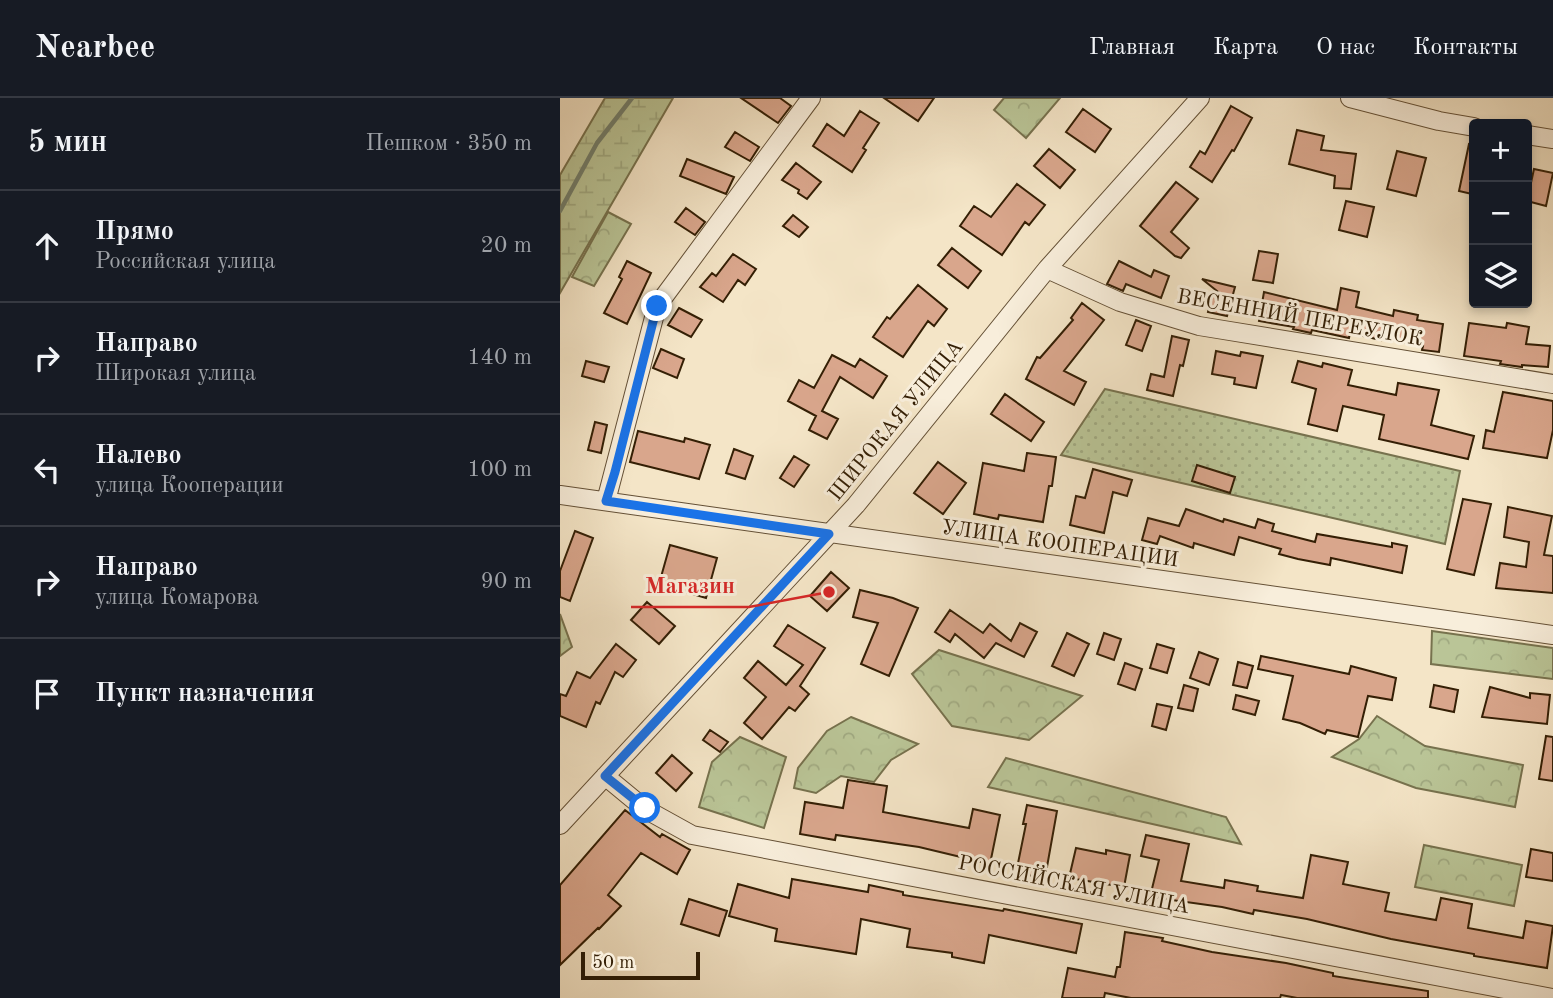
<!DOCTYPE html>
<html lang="ru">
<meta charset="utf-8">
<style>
:root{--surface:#171b24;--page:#242831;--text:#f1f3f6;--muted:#9ea1a6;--line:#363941}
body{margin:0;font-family:"Old Standard TT",serif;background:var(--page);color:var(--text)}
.controls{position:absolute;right:21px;top:21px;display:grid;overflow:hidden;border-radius:7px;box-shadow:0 4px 10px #0003}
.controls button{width:63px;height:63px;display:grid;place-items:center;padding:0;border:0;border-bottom:2px solid var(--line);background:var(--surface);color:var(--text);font:35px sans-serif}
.scale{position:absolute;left:21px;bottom:18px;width:119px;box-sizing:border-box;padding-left:7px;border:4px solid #341f05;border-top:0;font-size:19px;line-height:24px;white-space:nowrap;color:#341f05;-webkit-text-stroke:5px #f8eedb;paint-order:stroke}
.stop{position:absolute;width:21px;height:21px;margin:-16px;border:5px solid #1a73e8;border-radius:50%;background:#fff}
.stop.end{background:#1a73e8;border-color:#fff;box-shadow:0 2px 7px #0008}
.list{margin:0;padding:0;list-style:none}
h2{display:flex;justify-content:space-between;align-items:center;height:91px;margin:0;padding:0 28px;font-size:30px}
h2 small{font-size:23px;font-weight:400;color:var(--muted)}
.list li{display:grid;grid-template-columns:46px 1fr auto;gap:21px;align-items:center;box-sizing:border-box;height:112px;padding:0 28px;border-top:2px solid var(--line)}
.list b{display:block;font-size:26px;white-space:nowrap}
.list p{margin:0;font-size:23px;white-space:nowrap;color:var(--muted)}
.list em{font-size:23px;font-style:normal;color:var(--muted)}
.icon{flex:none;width:38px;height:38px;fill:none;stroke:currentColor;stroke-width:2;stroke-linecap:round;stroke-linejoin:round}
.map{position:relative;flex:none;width:993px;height:900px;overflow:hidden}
header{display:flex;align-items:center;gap:42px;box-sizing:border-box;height:98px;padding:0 35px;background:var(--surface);border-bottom:2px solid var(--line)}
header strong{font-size:33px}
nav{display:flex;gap:38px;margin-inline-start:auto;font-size:24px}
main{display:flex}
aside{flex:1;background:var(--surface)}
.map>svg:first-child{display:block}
.forest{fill:url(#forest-crowns);stroke:#77724e;stroke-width:2}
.wetland{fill:url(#wetland-marsh);stroke:#77724e;stroke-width:2}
.garden{fill:url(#garden-dots);stroke:#77724e;stroke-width:2}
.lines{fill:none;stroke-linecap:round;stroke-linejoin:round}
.stream{stroke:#727f6d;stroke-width:4.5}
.building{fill:#d9a68c;stroke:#341f05;stroke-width:2}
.minor-casing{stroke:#645036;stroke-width:20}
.minor{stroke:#f8eedb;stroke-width:18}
.route{stroke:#1a73e8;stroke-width:9}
.labels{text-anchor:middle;stroke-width:6;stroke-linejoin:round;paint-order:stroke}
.street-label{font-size:21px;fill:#341f05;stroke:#f8eedb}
.leader{fill:none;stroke:#d62828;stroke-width:2.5}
.callout-dot{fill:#d62828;stroke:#f8eedb;stroke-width:2.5}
.callout-label{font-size:23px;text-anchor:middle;font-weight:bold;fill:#d62828;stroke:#f8eedb;stroke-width:6;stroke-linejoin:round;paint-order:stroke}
</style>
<header>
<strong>Nearbee</strong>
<nav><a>Главная</a><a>Карта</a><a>О нас</a><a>Контакты</a></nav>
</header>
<main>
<aside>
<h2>5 мин<small>Пешком · 350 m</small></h2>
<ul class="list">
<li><svg class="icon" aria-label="ahead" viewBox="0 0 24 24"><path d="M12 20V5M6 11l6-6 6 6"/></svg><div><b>Прямо</b><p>Российская улица</p></div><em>20 m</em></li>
<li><svg class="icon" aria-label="right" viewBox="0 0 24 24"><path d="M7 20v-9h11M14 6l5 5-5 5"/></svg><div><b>Направо</b><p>Широкая улица</p></div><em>140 m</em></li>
<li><svg class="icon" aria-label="left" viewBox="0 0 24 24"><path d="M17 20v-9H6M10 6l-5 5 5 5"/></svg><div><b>Налево</b><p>улица Кооперации</p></div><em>100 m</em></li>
<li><svg class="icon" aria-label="right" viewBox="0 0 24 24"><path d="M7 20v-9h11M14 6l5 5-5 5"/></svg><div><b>Направо</b><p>улица Комарова</p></div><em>90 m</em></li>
<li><svg class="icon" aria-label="arrive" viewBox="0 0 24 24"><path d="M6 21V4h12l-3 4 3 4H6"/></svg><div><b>Пункт назначения</b></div></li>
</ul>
</aside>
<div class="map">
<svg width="993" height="900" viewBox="0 0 993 900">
<defs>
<pattern id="forest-crowns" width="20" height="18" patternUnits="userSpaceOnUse" patternTransform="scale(1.75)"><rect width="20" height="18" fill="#bac597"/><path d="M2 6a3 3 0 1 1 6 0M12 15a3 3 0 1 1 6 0" fill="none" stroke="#a0a981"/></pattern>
<pattern id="wetland-marsh" width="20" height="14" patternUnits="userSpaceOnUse" patternTransform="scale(1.75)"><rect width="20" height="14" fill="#bac597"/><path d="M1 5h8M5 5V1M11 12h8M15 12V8" fill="none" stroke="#a0a981"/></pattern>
<pattern id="garden-dots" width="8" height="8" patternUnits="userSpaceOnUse" patternTransform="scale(1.75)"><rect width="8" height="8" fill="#bac597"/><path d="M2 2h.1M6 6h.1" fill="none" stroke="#a0a981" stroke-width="1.8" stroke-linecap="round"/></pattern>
</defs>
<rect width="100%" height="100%" fill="#f4e5c7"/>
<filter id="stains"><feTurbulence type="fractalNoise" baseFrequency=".00286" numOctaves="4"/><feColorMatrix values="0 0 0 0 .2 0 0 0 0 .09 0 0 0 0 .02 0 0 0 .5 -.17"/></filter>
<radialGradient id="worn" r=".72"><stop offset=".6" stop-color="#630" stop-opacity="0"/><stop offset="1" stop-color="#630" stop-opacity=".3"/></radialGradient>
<!-- forest -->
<path class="forest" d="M444,0H500L466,40L434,12Z
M48,114L71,126L34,188L12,179Z
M0,516L12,549L0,558Z
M872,533L993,550V581L871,566Z
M379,552L522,598L469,642L392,628L352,576Z
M817,618L865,648L963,667L955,709L856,690L772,659L799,641Z
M291,619L358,646L331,662L314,684L281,678L256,695L234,690L238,670L267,633Z
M180,639L226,659L204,730L139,709L152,664Z
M446,660L666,719L681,746L428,689Z
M864,747L962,767L954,808L855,789Z"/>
<!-- wetland -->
<path class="wetland" d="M45,0H113L0,195V77Z"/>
<!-- garden -->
<path class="garden" d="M545,291L900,373L885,446L501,357Z"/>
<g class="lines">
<!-- stream -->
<path class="stream" d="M0,113L37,45L72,0"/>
</g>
<!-- building -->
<path class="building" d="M181,0H220L231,8L218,25Z
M324,0H374L358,23Z
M671,8L692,20L674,53L672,52L652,84L630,69L640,53L645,56Z
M523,11L551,31L535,54L506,34Z
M300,13L319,25L303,50L306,52L292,74L253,48L267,26L284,38Z
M737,32L764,38L761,52L796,56L791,91L774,90L775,78L729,66Z
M175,34L199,49L190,63L165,49Z
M909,46L914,47L912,96L899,93Z
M489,51L515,72L500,90L474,68Z
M837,53L866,60L856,98L827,91Z
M127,61L174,79L166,96L120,78Z
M236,65L261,84L247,101L238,95L239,92L222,82Z
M974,71L993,75L986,108L967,103Z
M616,84L638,101L611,134L629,150L621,160L615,158L580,128Z
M457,86L485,107L469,127L465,124L442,157L400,128L414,108L431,119Z
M786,103L814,109L807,139L779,132Z
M126,110L145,124L135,137L115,124Z
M233,117L248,129L239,139L223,128Z
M392,150L421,173L408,190L378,167Z
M699,153L718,156L713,185L693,182Z
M173,156L196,171L185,187L178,182L163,204L140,189L152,175L156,178Z
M67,163L91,175L67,226L44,215L62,181L59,179Z
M559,163L591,179L594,172L609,178L601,200L566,186L563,193L547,186Z
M642,181L675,189L667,218L648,214L653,194L662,197Z
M358,187L387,211L374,228L368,223L343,259L313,239L327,219L330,221Z
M781,190L799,194L796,209L833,218L834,212L858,217L857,222L883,226L879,254L862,252L863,248L822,240L821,242L790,235L789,240L752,232L751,235L733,231L734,229L699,223L704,194L777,212Z
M522,205L544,222L504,273L526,284L514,307L466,281L477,259L480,260L513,222L511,220Z
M119,210L142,222L131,239L108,227Z
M576,222L591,228L582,253L566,247Z
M909,225L946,230L947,225L969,229L966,246L990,248L988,269L962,267V269L940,266L941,263L904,258Z
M612,238L629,242L623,268L620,267L613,298L587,292L591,276L604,279Z
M101,251L124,261L117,280L93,270Z
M656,253L680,258L681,254L703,258L696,290L674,286L675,280L652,276Z
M272,257L295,269L300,261L327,278L313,300L280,279L262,313L278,321L267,341L249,332L256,318L228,303L239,282L254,290Z
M26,263L49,269L44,284L22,278Z
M738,263L762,269L763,265L792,272L788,287L836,297L838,285L879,292L871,327L914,338L908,361L819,341L824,317L783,308L777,333L748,326L756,291L732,284Z
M943,294L993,303V332L987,360L923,350L926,332L934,334Z
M445,296L484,324L471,343L431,316Z
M35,324L47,327L41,355L28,352Z
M78,333L124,344L125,340L150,347L139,381L70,364Z
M174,351L193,358L185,381L166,375Z
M467,355L496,359L492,388H489L483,424L439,417L438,421L414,416L423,365L464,373Z
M234,358L249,367L234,389L220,380Z
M378,364L406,385L383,416L354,395Z
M637,367L675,379L670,395L632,383Z
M533,371L572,382L567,398L553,394L544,435L510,427L516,398L525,400Z
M903,401L931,406L914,477L887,471Z
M948,409L992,418L984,457L993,458V495L936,490L940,465L966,469L969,444L944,439Z
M626,411L663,424L664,421L695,430L698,421L714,426L712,433L755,444L757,436L832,449V445L847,448L842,475L771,460L770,467L738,461L719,456L721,451L679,439L674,457L634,445L633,450L600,438L597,446L582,442L588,420L619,428Z
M15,433L33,440L10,503L0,499V473Z
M110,447L157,460L146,500L99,486Z
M271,474L289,490L267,513L250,498Z
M300,492L333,500L358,510L329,578L301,566L318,525L293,519Z
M87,504L115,528L99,546L71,522Z
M390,512L423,535L430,526L451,543L460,525L477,534L464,559L436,545L424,560L395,536L390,544L375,534Z
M228,527L265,550L240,588L249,596L235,613L229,609L202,641L184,625L206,599L184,580L198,563L226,587L243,567L214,548Z
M507,535L529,546L514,578L492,568Z
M544,535L561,541L554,562L537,556Z
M56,546L76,562L63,579L55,574L40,606L36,604L26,629L0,618V596L6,598L17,574L30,580Z
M597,546L614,551L607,575L590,570Z
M639,554L658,561L649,587L630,580Z
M701,558L789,576L791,568L836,580L832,602L808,598L798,639L767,632L765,636L740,625L723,621L733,578L698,571Z
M678,564L693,568L687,590L673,587Z
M565,565L582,571L575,592L558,586Z
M624,587L638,591L633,613L618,610Z
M874,587L898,592L894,614L870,609Z
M930,589L970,600V595L990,597L987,626L922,619Z
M676,597L699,603L695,617L673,611Z
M597,606L612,609L606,632L592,628Z
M150,632L168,644L160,654L143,642Z
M986,638L993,639V683L979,681Z
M112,657L132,675L116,693L96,675Z
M288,682L327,688L323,714L409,730L413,711L440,717L430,766L359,749L276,737L275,742L240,736L245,704L283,710Z
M467,707L497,713L485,780L456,775L466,726H463Z
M65,712L100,739L102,736L130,752L117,776L81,755L48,797L61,808L39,831L38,830L0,867V787Z
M586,737L629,746L621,783L664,790L665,782L698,788L697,793L743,800L751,757L788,764L783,786L829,795L825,813L876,822L881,800L912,806L908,830L963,840L966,823L993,828L987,870L914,858V856L831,841L747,821L694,812L693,816L662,809L590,799L599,762L581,758Z
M516,750L546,756V752L570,757L564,789L509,780Z
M971,751L993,755V783L966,779Z
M232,781L308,794L309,787L343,794V797L443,813L444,811L522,826L516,855L429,837L424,865L392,859V855L347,849L350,831L301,821L296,856L215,843L217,831L169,818L178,786L229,800Z
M129,801L167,813L159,838L121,826Z
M565,834L603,840L602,843L652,854L726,865L773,875V878L868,893V900H737L721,897L720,900H571L545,895L544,900H502L508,870L555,879L557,869H560Z"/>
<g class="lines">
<defs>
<path id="minor" d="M790,0L879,23L914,29
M967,37L993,41
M487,171L560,204L639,228L993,286
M0,397L993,537
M46,403L97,208L251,0
M45,678L85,711L132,737L992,900
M0,727L296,407L487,171L640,0"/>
</defs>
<!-- minor casing -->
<use href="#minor" class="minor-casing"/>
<!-- minor -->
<use href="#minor" class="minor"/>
</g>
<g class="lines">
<!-- route -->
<path class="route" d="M85,710L45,678L269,436L46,403L55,374L97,208"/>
</g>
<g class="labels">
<!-- street labels -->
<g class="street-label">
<text transform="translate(740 219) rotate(10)" y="7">ВЕСЕННИЙ ПЕРЕУЛОК</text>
<text transform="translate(335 322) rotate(-51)" y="7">ШИРОКАЯ УЛИЦА</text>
<text transform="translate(500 445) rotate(8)" y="7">УЛИЦА КООПЕРАЦИИ</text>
<text transform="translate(514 786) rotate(11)" y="7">РОССИЙСКАЯ УЛИЦА</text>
</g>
</g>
<!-- callouts -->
<path class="leader" d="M269 494L189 509H71"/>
<circle class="callout-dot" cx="269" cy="494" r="7"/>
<g class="callout-label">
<text x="130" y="495">Магазин</text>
</g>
<rect width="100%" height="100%" filter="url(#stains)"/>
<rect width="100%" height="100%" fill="url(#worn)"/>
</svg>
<div class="controls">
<button>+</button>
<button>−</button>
<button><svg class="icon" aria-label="layers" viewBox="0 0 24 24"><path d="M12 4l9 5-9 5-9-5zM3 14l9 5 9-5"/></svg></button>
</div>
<div class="scale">50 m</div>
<div class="stop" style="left:85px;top:710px"></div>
<div class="stop end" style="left:97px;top:208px"></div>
</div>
</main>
